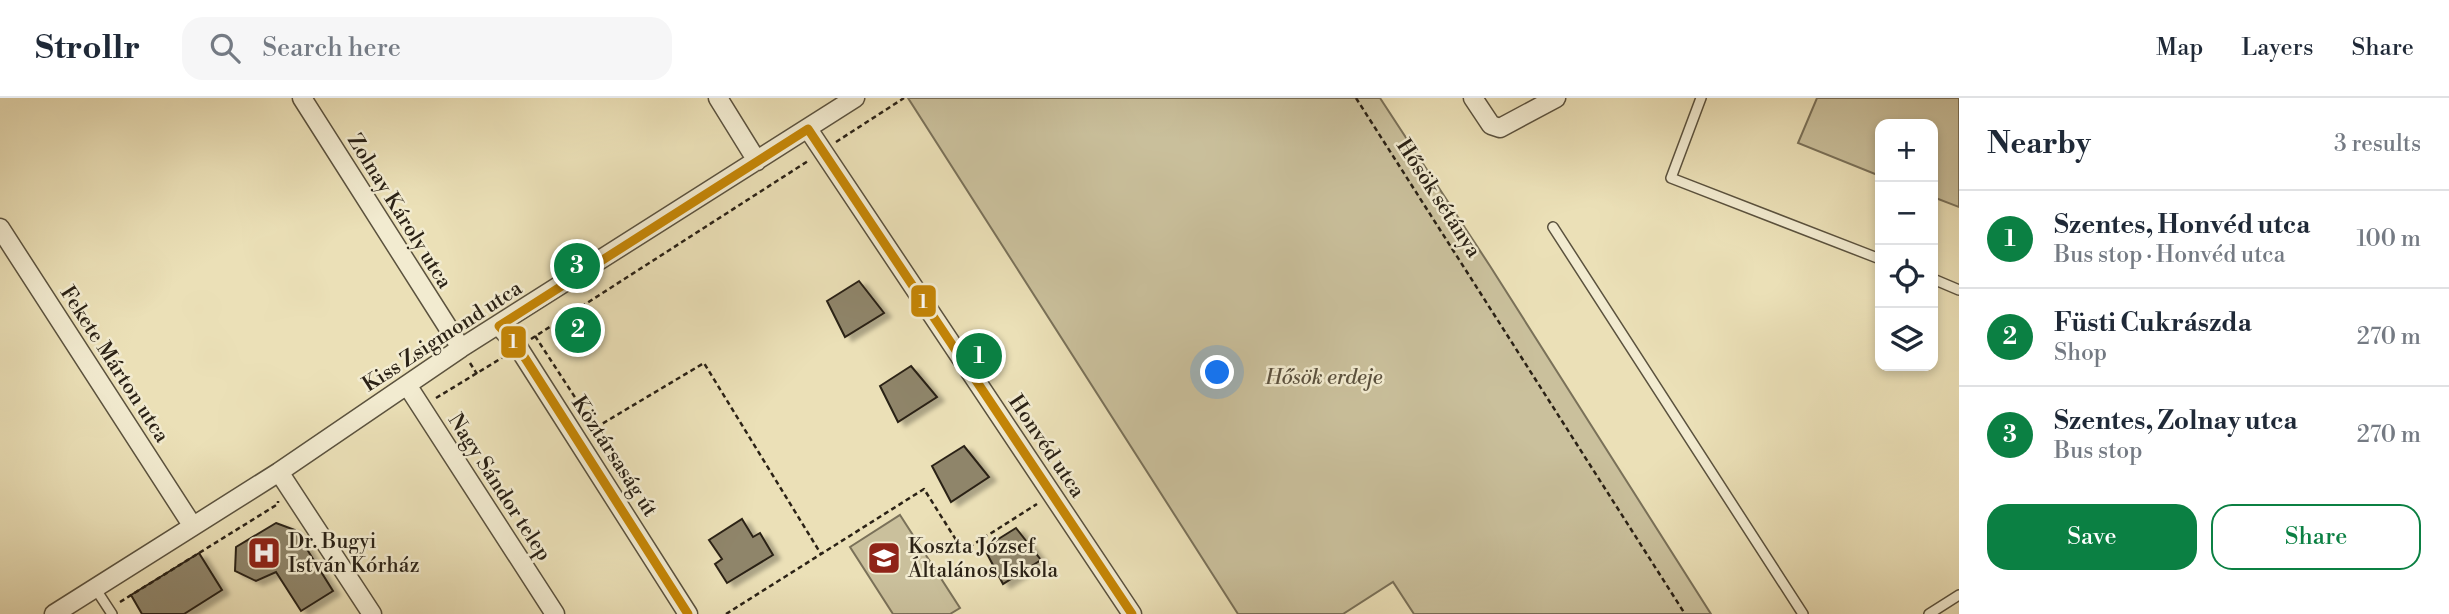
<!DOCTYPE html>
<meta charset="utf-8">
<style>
:root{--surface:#fff;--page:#f6f6f7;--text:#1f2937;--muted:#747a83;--line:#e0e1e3;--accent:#0b8043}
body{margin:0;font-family:"Libre Bodoni",serif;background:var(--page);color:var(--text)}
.controls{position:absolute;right:21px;top:21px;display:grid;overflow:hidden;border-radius:14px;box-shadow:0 4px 10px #0003}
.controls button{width:63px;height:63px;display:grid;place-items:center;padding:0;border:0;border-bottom:2px solid var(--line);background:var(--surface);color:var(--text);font:35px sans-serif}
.you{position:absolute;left:1218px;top:275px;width:24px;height:24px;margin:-18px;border:5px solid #fff;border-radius:50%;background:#1a73e8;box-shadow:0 0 0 10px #1a73e833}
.badge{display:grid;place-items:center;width:46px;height:46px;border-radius:50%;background:var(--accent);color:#fff;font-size:23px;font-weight:700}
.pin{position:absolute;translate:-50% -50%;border:4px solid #fff;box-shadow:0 2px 7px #0006}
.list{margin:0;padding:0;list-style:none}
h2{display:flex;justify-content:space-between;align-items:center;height:91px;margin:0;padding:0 28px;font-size:30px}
h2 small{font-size:23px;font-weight:400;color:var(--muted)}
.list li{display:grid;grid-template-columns:46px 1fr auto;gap:21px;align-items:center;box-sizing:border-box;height:98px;padding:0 28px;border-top:2px solid var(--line)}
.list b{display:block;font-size:26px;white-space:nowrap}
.list p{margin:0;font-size:23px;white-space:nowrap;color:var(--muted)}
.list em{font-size:23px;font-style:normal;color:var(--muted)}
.actions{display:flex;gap:14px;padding:21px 28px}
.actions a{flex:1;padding:16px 0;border:2px solid var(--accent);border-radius:21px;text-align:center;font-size:24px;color:var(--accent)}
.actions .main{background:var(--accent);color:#fff}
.icon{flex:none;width:38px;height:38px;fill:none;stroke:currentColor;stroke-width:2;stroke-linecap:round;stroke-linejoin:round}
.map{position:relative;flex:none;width:1959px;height:516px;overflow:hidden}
header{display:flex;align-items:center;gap:42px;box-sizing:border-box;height:98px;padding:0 35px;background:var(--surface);border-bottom:2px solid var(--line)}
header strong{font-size:33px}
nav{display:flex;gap:38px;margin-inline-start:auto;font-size:24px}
.search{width:490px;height:63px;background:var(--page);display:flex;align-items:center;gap:18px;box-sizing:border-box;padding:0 24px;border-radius:21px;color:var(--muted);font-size:26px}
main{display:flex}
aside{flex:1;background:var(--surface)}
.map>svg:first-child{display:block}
.green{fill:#cac09c;stroke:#7a7159;stroke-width:2}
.building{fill:#8f856a;stroke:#2b2216;stroke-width:2;filter:url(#shadow)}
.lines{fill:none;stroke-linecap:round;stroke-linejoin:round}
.lane-casing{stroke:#5b523e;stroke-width:12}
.street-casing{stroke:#5b523e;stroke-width:21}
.path{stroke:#2b2216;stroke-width:2.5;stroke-dasharray:5 3.5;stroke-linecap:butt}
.lane{stroke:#f2ebd0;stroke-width:9}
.street{stroke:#f2ebd0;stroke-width:18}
.bus-1-casing{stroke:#f2ebd0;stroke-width:14}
.bus-1{stroke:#c48506;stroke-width:9}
.labels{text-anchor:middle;stroke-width:5;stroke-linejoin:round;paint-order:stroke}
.street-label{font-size:21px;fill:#2b2216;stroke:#f2ebd0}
.park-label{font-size:21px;font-style:italic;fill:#5b513e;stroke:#f2ebd0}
.poi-label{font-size:21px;fill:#2b2216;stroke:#f2ebd0;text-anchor:start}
.line-badge{stroke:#f2ebd0;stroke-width:2.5}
.badge-label{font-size:19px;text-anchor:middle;font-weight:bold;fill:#fff}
</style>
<header>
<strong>Strollr</strong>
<div class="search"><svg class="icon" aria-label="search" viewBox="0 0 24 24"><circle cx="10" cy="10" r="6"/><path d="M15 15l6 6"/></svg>Search here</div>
<nav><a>Map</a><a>Layers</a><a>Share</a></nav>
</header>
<main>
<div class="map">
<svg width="1959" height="516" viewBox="0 0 1959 516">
<defs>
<filter id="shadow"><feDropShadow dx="7" dy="4" stdDeviation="2" flood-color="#0004"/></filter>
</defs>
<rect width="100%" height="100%" fill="#ebe0b7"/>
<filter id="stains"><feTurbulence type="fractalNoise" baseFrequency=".00286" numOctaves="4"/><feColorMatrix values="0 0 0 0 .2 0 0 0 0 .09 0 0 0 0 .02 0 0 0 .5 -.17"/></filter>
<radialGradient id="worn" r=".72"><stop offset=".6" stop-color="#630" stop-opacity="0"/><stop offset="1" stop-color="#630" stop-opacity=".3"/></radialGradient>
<!-- green -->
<path class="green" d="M908,0H1380L1490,168L1711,516H1414L1393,484L1343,516H1238Z
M1817,0H1959V109L1933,99V26H1880V78L1798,45Z
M900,417L960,510L950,516H893L850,449Z"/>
<!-- building -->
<path class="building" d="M859,183L884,215L845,239L827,203Z
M911,268L937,299L898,324L880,288Z
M964,348L989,379L951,404L932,368Z
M742,421L753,439L760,435L773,457L727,485L715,466L722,461L709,442Z
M276,425L295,432L333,493L301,513L276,474L256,483L235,473L236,449Z
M1016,430L1041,462L1003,486L984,450Z
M199,455L222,492L184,516H142L131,497Z"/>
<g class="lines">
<defs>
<path id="lane" d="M1701,0L1671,80L1880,161
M1553,129L1803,516
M1933,181L1959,192
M95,490L112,516
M1929,516L1959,497"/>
<path id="street" d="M302,0L461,250
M718,0L757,63
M1473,0L1491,27L1500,30L1556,0
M808,31L1132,516
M0,130L192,427
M499,228L518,249L688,516
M407,287L555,516
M279,374L372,516
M54,516L279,374L461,250L855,0"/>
</defs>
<!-- lane casing -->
<use href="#lane" class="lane-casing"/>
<!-- street casing -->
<use href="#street" class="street-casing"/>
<!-- path -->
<path class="path" d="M1356,0L1685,516
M836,44L904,0
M535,238L595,330L704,265L821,456
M531,241L808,63
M470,265L477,276
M436,300L505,258
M120,504L278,406V403
M726,516L924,391L963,453L1037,406"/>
<!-- lane -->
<use href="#lane" class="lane"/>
<!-- street -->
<use href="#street" class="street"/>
<defs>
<path id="bus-1" d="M688,516L518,249L499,228L808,31L1132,516"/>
</defs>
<!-- bus-1 casing -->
<use href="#bus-1" class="bus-1-casing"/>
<!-- bus-1 -->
<use href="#bus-1" class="bus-1"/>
</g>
<!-- icons -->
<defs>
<symbol id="hospital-square" viewBox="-11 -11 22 22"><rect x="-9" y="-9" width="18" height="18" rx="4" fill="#8f2418" stroke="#f2ebd0"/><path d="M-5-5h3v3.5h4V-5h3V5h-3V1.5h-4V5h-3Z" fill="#fff"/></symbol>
<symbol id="school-square" viewBox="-11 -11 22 22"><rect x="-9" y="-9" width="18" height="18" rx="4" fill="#8f2418" stroke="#f2ebd0"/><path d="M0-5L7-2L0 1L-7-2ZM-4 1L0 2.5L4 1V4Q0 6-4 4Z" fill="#fff"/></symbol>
</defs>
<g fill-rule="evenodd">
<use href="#hospital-square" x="245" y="436" width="38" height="38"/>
<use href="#school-square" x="865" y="441" width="38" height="38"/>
</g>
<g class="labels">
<!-- street labels -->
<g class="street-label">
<text transform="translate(1439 100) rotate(57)" y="7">Hősök sétánya</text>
<text transform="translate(400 113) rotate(58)" y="7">Zolnay Károly utca</text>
<text transform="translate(442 238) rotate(-33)" y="7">Kiss Zsigmond utca</text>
<text transform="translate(115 266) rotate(57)" y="7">Fekete Márton utca</text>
<text transform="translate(1047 348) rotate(56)" y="7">Honvéd utca</text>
<text transform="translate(615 358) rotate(57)" y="7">Köztársaság út</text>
<text transform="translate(500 389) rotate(57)" y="7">Nagy Sándor telep</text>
</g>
<!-- park labels -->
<g class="park-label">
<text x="1324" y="286">Hősök erdeje</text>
</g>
<!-- poi labels -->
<g class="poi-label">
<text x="288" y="450">Dr. Bugyi<tspan x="288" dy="24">István Kórház</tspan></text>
<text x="908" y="455">Koszta József<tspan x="908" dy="24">Általános Iskola</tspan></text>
</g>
</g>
<g class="line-badge">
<rect x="910" y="186" width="27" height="34" rx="7" fill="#c48506"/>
<rect x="500" y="227" width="27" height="34" rx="7" fill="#c48506"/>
</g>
<g class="badge-label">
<text x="923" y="210">1</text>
<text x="513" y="250">1</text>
</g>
<rect width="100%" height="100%" filter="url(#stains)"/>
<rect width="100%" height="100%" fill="url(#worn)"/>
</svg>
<div class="controls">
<button>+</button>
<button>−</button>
<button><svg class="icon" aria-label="locate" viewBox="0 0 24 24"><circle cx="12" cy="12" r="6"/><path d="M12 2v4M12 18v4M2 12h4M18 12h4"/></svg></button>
<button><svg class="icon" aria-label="layers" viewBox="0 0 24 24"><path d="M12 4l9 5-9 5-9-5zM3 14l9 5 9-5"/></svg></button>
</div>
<div class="you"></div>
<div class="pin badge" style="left:979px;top:258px">1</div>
<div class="pin badge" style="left:578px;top:232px">2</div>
<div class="pin badge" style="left:577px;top:168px">3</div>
</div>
<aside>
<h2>Nearby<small>3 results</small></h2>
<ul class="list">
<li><span class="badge">1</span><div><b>Szentes, Honvéd utca</b><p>Bus stop · Honvéd utca</p></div><em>100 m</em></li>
<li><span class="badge">2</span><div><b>Füsti Cukrászda</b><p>Shop</p></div><em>270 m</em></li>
<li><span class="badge">3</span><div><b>Szentes, Zolnay utca</b><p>Bus stop</p></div><em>270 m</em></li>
</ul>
<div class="actions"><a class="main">Save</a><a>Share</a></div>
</aside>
</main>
